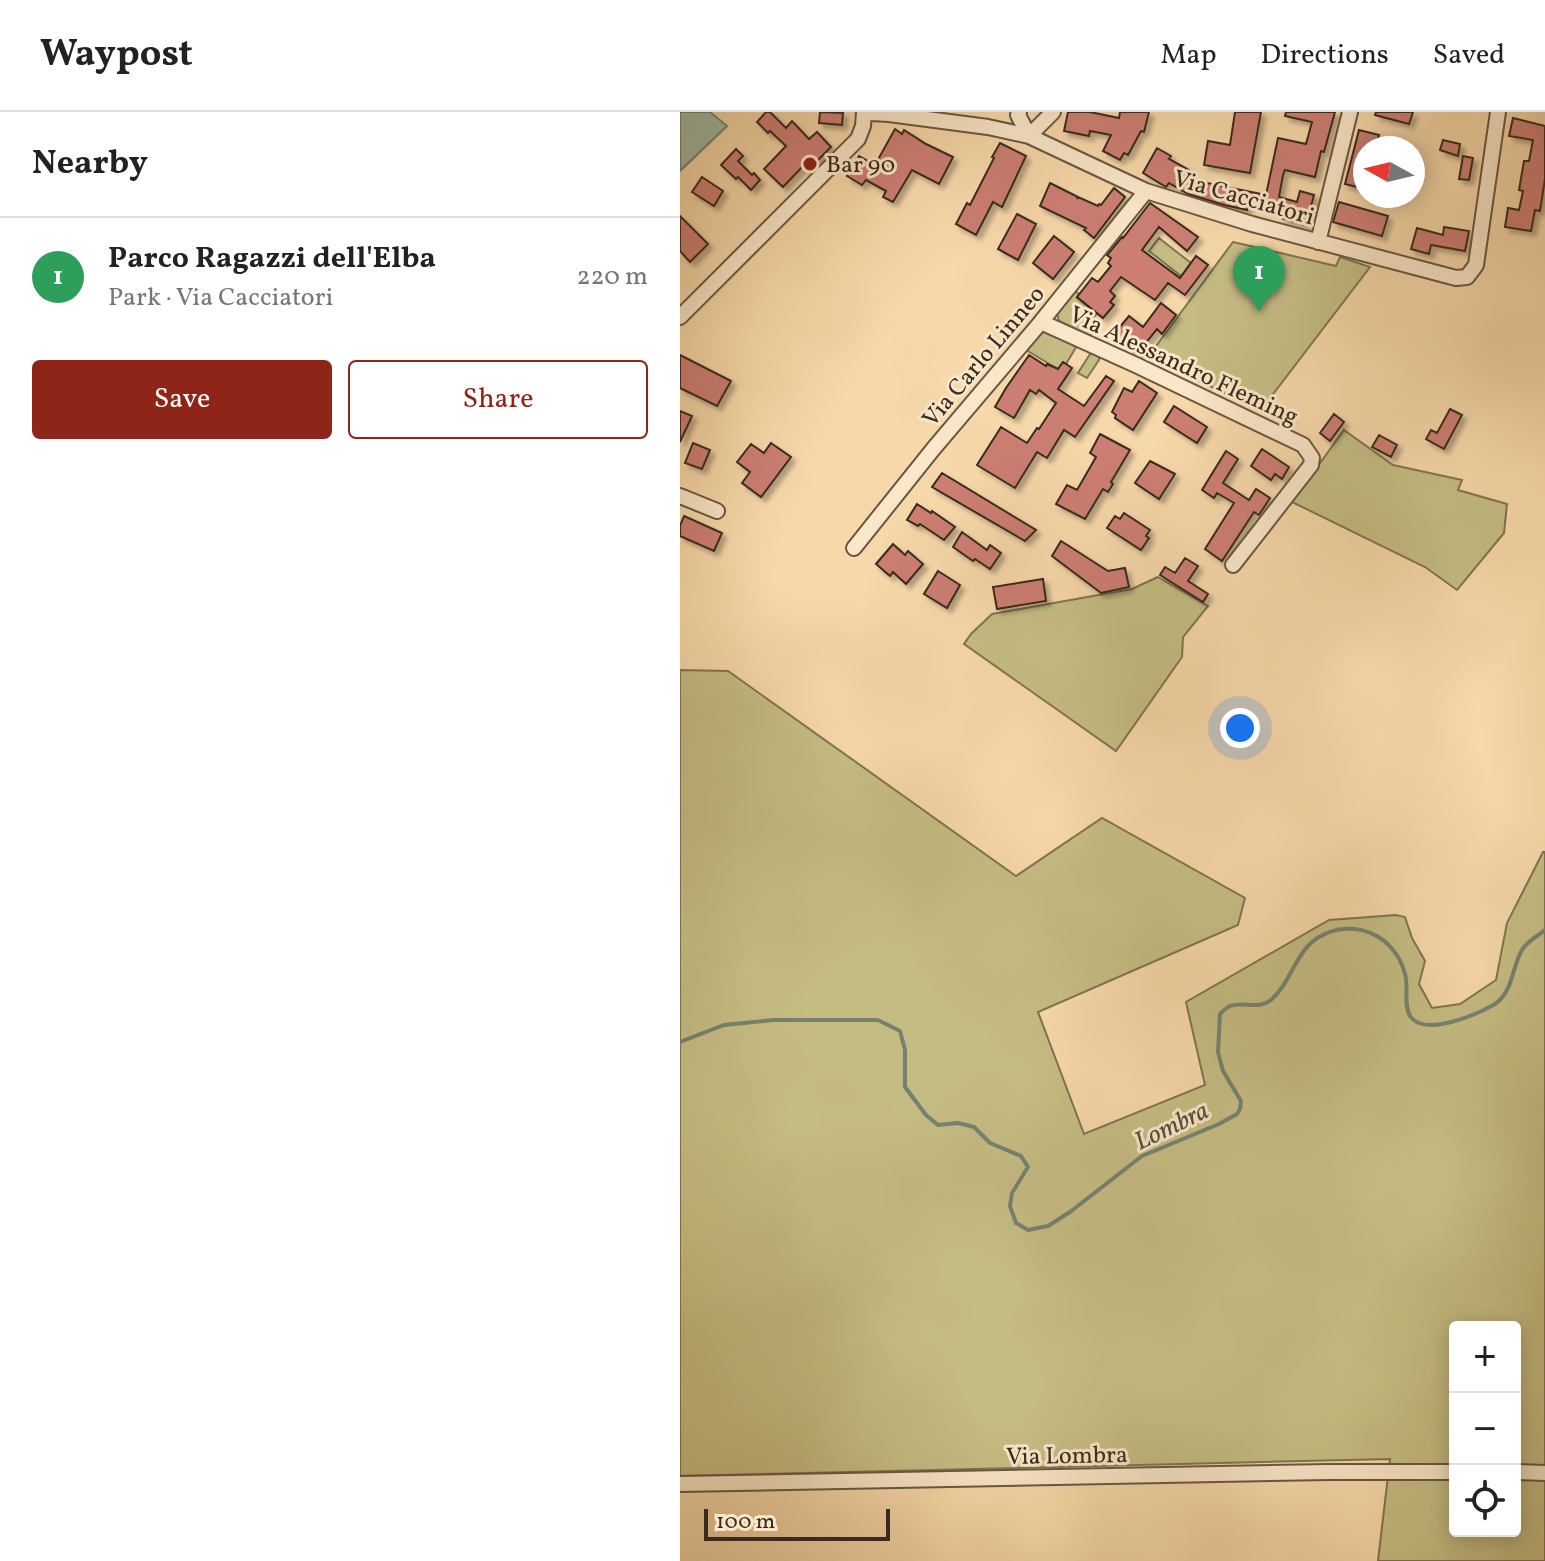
<!DOCTYPE html>
<meta charset="utf-8">
<style>
:root{--surface:#fff;--page:#f6f6f6;--text:#222;--muted:#767676;--line:#e0e0e0;--accent:#8f2418}
body{margin:0;font-family:Vollkorn,serif;background:var(--page);color:var(--text)}
.controls{position:absolute;right:24px;bottom:24px;display:grid;overflow:hidden;border-radius:8px;box-shadow:0 4px 20px #0003}
.controls button{width:72px;height:72px;display:grid;place-items:center;padding:0;border:0;border-bottom:2px solid var(--line);background:var(--surface);color:var(--text);font:40px sans-serif}
.compass{position:absolute;left:673px;top:24px;width:72px;height:72px;border-radius:50%;background:var(--surface);box-shadow:0 4px 20px #0003;rotate:278deg}
.scale{position:absolute;left:24px;bottom:20px;width:186px;box-sizing:border-box;padding-left:8px;border:4px solid #392c1c;border-top:0;font-size:22px;line-height:28px;white-space:nowrap;color:#392c1c;-webkit-text-stroke:6px #fae6c8;paint-order:stroke}
.you{position:absolute;left:560px;top:616px;width:28px;height:28px;margin:-20px;border:6px solid #fff;border-radius:50%;background:#1a73e8;box-shadow:0 0 0 12px #1a73e833}
.badge{display:grid;place-items:center;width:52px;height:52px;border-radius:50%;background:var(--accent);color:#fff;font-size:26px;font-weight:700}
.pin{position:absolute;translate:-50% -66px;filter:drop-shadow(0 2px 4px #0008)}
.pin::after{content:'';position:absolute;top:42px;width:28px;height:24px;background:inherit;clip-path:polygon(0 0,100% 0,50% 100%)}
.list{margin:0;padding:0;list-style:none}
h2{display:flex;justify-content:space-between;align-items:center;height:104px;margin:0;padding:0 32px;font-size:34px}
h2 small{font-size:26px;font-weight:400;color:var(--muted)}
.list li{display:grid;grid-template-columns:52px 1fr auto;gap:24px;align-items:center;box-sizing:border-box;height:120px;padding:0 32px;border-top:2px solid var(--line)}
.list b{display:block;font-size:30px;white-space:nowrap}
.list p{margin:0;font-size:26px;white-space:nowrap;color:var(--muted)}
.list em{font-size:26px;font-style:normal;color:var(--muted)}
.actions{display:flex;gap:16px;padding:24px 32px}
.actions a{flex:1;padding:18px 0;border:2px solid var(--accent);border-radius:8px;text-align:center;font-size:28px;color:var(--accent)}
.actions .main{background:var(--accent);color:#fff}
.icon{flex:none;width:44px;height:44px;fill:none;stroke:currentColor;stroke-width:2;stroke-linecap:round;stroke-linejoin:round}
.map{position:relative;flex:none;width:865px;height:1449px;overflow:hidden}
header{display:flex;align-items:center;gap:48px;box-sizing:border-box;height:112px;padding:0 40px;background:var(--surface);border-bottom:2px solid var(--line)}
header strong{font-size:38px}
nav{display:flex;gap:44px;margin-inline-start:auto;font-size:28px}
main{display:flex}
aside{flex:1;background:var(--surface)}
.map>svg:first-child{display:block}
.green{fill:#c5bc83;stroke:#7f7450;stroke-width:2;fill-rule:evenodd}
.water{fill:#9ebba4;stroke:#76826e;stroke-width:2}
.lines{fill:none;stroke-linecap:round;stroke-linejoin:round}
.stream{stroke:#76826e;stroke-width:4}
.building{fill:#cc7e73;stroke:#392c1c;stroke-width:2;filter:url(#shadow)}
.minor-casing{stroke:#685740;stroke-width:18}
.minor{stroke:#fae6c8;stroke-width:14}
.poi-dot{fill:#8f2418;stroke:#fae6c8;stroke-width:3}
.labels{text-anchor:middle;stroke-width:6;stroke-linejoin:round;paint-order:stroke}
.poi-label{font-size:24px;fill:#392c1c;stroke:#fae6c8;text-anchor:start}
.street-label{font-size:24px;fill:#392c1c;stroke:#fae6c8}
.water-label{font-size:26px;font-style:italic;fill:#52503e;stroke:#fae6c8}
</style>
<header>
<strong>Waypost</strong>
<nav><a>Map</a><a>Directions</a><a>Saved</a></nav>
</header>
<main>
<aside>
<h2>Nearby<small></small></h2>
<ul class="list">
<li><span class="badge" style="background:#2e9e5b">1</span><div><b>Parco Ragazzi dell'Elba</b><p>Park · Via Cacciatori</p></div><em>220 m</em></li>
</ul>
<div class="actions"><a class="main">Save</a><a>Share</a></div>
</aside>
<div class="map">
<svg width="865" height="1449" viewBox="0 0 865 1449">
<defs>
<filter id="shadow"><feDropShadow dx="4.5" dy="4.5" stdDeviation="2" flood-color="#0004"/></filter>
</defs>
<rect width="100%" height="100%" fill="#f7d8aa"/>
<filter id="stains"><feTurbulence type="fractalNoise" baseFrequency=".0025" numOctaves="4"/><feColorMatrix values="0 0 0 0 .2 0 0 0 0 .09 0 0 0 0 .02 0 0 0 .5 -.17"/></filter>
<radialGradient id="worn" r=".72"><stop offset=".6" stop-color="#630" stop-opacity="0"/><stop offset="1" stop-color="#630" stop-opacity=".3"/></radialGradient>
<!-- green -->
<path class="green" d="M479,126L511,151L501,164L469,139Z
M553,130L656,154L660,145L690,155L581,298L468,245Z
M395,179L399,182L397,186L417,201L412,208L417,211L410,224L379,209L377,201Z
M372,218L398,232L386,252L383,250L378,257L346,238L358,221Z
M412,239L419,244V248L407,266L398,261Z
M664,318L713,353L782,368L778,378L827,392L824,421L777,478L745,455L612,390Z
M478,465L528,494L503,525L502,545L436,639L284,532L291,522L312,502L452,477Z
M0,558L48,559L336,764L422,706L565,786L558,813L358,900L404,1022L525,973L506,890L649,808L716,803L725,805L732,826L745,849L739,872L752,896L780,892L816,868L827,811L863,740H865V1449H698L710,1347L0,1364ZM775,1215H835V1419H775Z"/>
<!-- water -->
<path class="water" d="M0,0H30L47,14L0,59Z"/>
<g class="lines">
<!-- stream -->
<path class="stream" d="M0,930L44,913L93,908H198L220,919L225,938V975L246,1003L258,1013L278,1011L294,1015L310,1031L341,1044L348,1055L332,1081L330,1094L336,1111L348,1118L368,1114L390,1100L462,1044L539,1012L557,1002L560,997L561,989L543,959L538,940L540,902C543,899 546,896 550,894C563,889 578,898 591,888C611,871 616,838 639,825C674,805 715,823 725,862C729,875 723,892 730,904C744,926 798,902 815,892C833,880 832,855 842,838C846,830 858,824 865,818"/>
</g>
<!-- building -->
<path class="building" d="M86,0H90L106,16L112,9L129,27L137,20L151,35L128,58L123,54L103,75L84,57L106,34L90,19L88,21L77,10Z
M140,0L163,1L162,13L139,11Z
M388,0H410L439,6L440,0H469L464,20L461,19L448,43L444,41L440,48L423,39L431,23L410,19L409,24L384,19Z
M555,0H581L570,61L524,53L528,29L550,33Z
M606,0H655L644,40L641,39L635,65L605,58L603,63L599,85L617,90L620,79L634,83L626,113L601,106L604,98L569,89L567,98L544,93L508,82L489,71L486,75L463,61L477,36L491,44L489,47L509,58L507,67L586,83L598,26L626,32L632,10L605,4Z
M696,0H733L729,12L695,3Z
M833,6L865,14V67L860,99L855,98L851,119L825,115L828,96L839,98L843,79L839,78L844,49H849L853,28L829,24Z
M215,17L222,22L224,18L246,32L273,45L259,72L232,58L213,90L203,85L206,79L186,68L182,73L167,64L179,44L195,53Z
M679,18L699,23L696,36H685V77L665,72Z
M763,28L780,32L778,44L760,38Z
M320,31L346,44L322,95L313,90L296,123L276,112L287,91L290,93L314,46L312,45Z
M56,37L63,44L58,49L72,63L74,61L80,68L71,78L58,65L56,67L41,53Z
M783,44L793,46L789,68L779,67Z
M22,65L43,79L34,94L12,80Z
M370,71L398,85L397,87L398,85L418,94L419,92L421,93L434,76L445,85L414,126L404,118L406,116L360,94Z
M659,90L708,104L702,124L653,110Z
M470,91L518,125L507,139L479,115L462,138L500,166L516,144L528,153L505,183L488,171L475,188L441,165L430,179L435,184L430,190L434,193L423,206L397,185L412,166L418,170L431,154L428,151L431,146L427,143L442,125L443,126Z
M337,102L356,112L338,148L318,137Z
M0,104L28,132L10,150L0,139Z
M764,115L789,119L785,139L751,133L749,142L731,137L737,116L763,123Z
M374,124L394,140L373,167L353,151Z
M481,191L496,203L482,222L477,217L457,242L433,223L449,204L463,215Z
M0,243L51,269L37,294L0,276Z
M349,243L366,254L367,252L378,257L383,250L392,256L378,277L404,294L426,264L434,269L395,325L384,318L367,346L357,340L335,376L297,353L321,315L347,331L357,316L359,317L376,291L359,278L356,282L350,278L334,306L315,295L326,276Z
M459,269L477,281L453,318L435,306L436,303L432,300L444,276L452,280Z
M494,294L527,315L517,331L484,310Z
M770,297L782,303L764,337L746,327L751,318L757,321Z
M0,299L12,304L0,330Z
M654,302L664,310L650,329L640,321Z
M420,322L450,338L431,370L433,372L428,380L423,377L405,407L376,392L387,373L397,378L416,345L410,341Z
M699,323L717,333L711,345L692,335Z
M13,331L30,338L22,357L5,351Z
M91,331L111,345L81,385L62,371L70,360L57,350L71,332L84,341Z
M582,337L609,355L602,367L595,362L591,368L571,354Z
M546,339L558,347L543,371L569,388L576,377L590,386L579,403L574,400L542,449L525,437L554,391L537,381L534,386L522,378Z
M470,349L495,362L479,387L455,371Z
M262,361L356,418L345,429L252,375Z
M237,392L251,401L252,399L275,415L264,428L240,412L238,414L227,408Z
M444,401L470,418L466,424L469,426L461,438L427,416L435,404L440,407Z
M4,404L42,421L34,439L0,424V414Z
M282,420L307,438L310,433L321,441L310,457L295,447L293,449L273,435Z
M381,429L428,459L445,456L449,475L421,481L372,444Z
M213,432L225,443L228,439L243,452L226,472L213,460L210,464L196,452Z
M505,446L518,454L508,469L528,482L523,490L480,463L485,455L495,461Z
M258,459L280,473L267,496L244,482Z
M363,467L366,489L317,497L313,475Z"/>
<g class="lines">
<defs>
<path id="minor" d="M339,0L338,3L349,24
M184,2L190,1L209,2L308,15L349,24L466,79L572,112L776,166L787,165L796,153L818,0
M349,24L373,0
M638,130L670,0
M0,205L178,27L183,14L184,0
M361,210L456,253L623,333L632,346L631,353L553,453
M0,384L37,399
M174,436L254,336L361,210L466,79
M835,1360L865,1361
M0,1372L649,1360H775"/>
</defs>
<!-- minor casing -->
<use href="#minor" class="minor-casing"/>
<!-- minor -->
<use href="#minor" class="minor"/>
</g>
<!-- markers -->
<circle class="poi-dot" cx="130" cy="52" r="8"/>
<g class="labels">
<!-- poi labels -->
<g class="poi-label">
<text x="146" y="60">Bar 90</text>
</g>
<!-- street labels -->
<g class="street-label">
<text transform="translate(564 85) rotate(16)" y="8">Via Cacciatori</text>
<text transform="translate(303 244) rotate(-50)" y="8">Via Carlo Linneo</text>
<text transform="translate(504 253) rotate(25)" y="8">Via Alessandro Fleming</text>
<text transform="translate(387 1343) rotate(-1)" y="8">Via Lombra</text>
</g>
<!-- water labels -->
<g class="water-label">
<text transform="translate(491 1013) rotate(-26)" y="9">Lombra</text>
</g>
</g>
<rect width="100%" height="100%" filter="url(#stains)"/>
<rect width="100%" height="100%" fill="url(#worn)"/>
</svg>
<div class="controls">
<button>+</button>
<button>−</button>
<button><svg class="icon" aria-label="locate" viewBox="0 0 24 24"><circle cx="12" cy="12" r="6"/><path d="M12 2v4M12 18v4M2 12h4M18 12h4"/></svg></button>
</div>
<svg class="compass" viewBox="-18 -18 36 36"><path d="M0-13l5 13h-10z" fill="#e53935"/><path d="M0 13l5-13h-10z" fill="#767676"/></svg>
<div class="scale">100 m</div>
<div class="you"></div>
<div class="pin badge" style="left:579px;top:200px;background:#2e9e5b">1</div>
</div>
</main>
